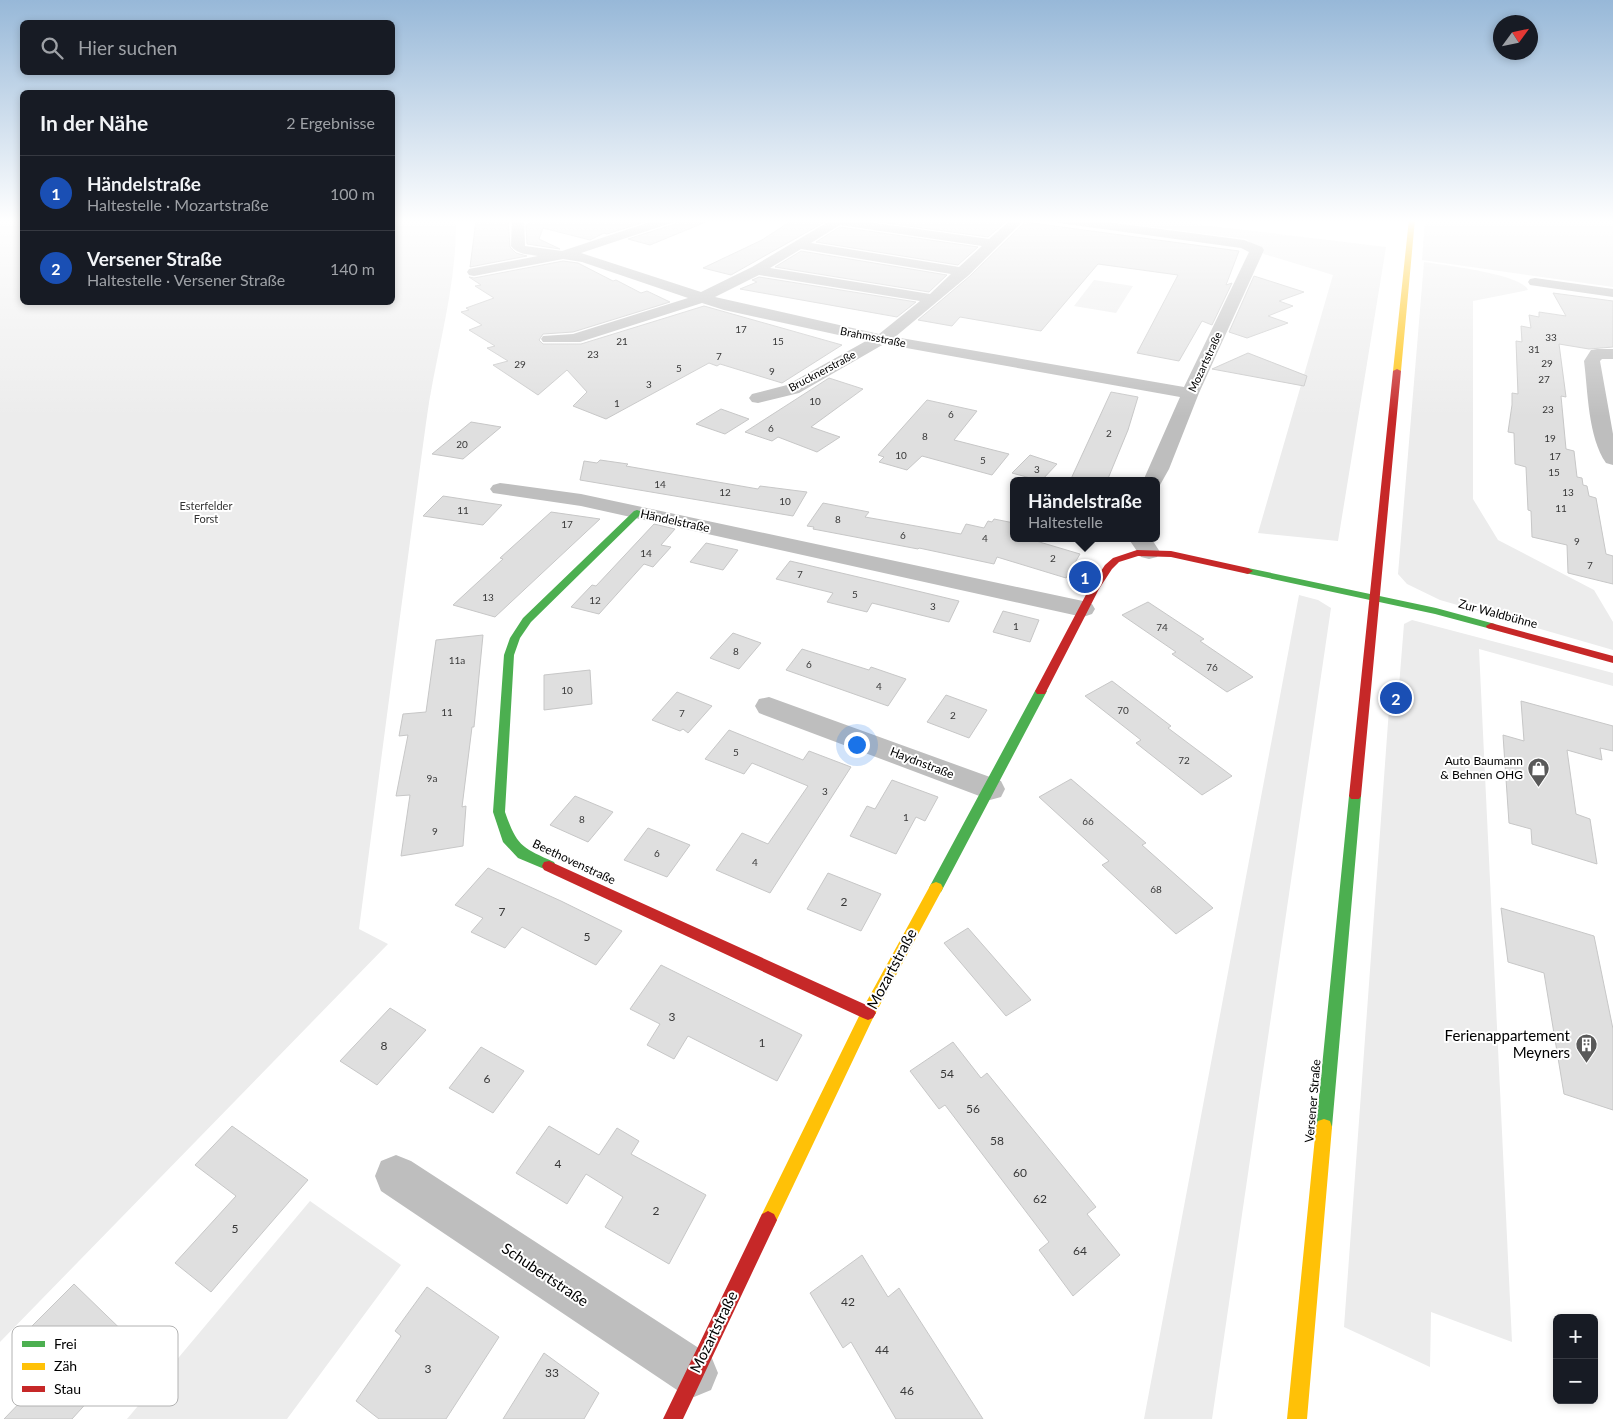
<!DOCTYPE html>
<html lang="de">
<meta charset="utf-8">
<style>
:root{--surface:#171b24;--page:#20242c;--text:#f1f3f6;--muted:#9ea1a6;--line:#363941;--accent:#d93025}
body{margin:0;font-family:Lato,sans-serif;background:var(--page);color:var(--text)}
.controls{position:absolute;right:15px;bottom:15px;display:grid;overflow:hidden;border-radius:8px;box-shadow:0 2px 8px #0003}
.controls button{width:45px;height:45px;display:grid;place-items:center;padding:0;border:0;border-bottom:1px solid var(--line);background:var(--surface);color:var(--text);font:25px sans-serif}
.compass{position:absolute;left:1493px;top:15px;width:45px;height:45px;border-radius:50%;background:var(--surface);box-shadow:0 2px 8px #0003;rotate:57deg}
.you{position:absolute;left:856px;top:744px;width:18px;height:18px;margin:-12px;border:4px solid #fff;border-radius:50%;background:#1a73e8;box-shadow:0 0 0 8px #1a73e833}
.badge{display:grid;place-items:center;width:32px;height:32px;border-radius:50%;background:var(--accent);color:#fff;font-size:16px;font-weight:700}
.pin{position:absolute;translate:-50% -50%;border:2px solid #fff;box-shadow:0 1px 5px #0006}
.popup{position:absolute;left:1010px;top:477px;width:150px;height:65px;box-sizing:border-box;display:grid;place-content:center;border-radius:8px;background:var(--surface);filter:drop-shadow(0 1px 4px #0005);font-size:16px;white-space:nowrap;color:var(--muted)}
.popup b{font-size:19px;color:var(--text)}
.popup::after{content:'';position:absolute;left:50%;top:100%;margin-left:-10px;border:10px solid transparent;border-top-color:var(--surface)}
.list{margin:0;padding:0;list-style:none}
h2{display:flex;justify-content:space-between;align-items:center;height:65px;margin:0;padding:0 20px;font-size:21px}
h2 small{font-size:16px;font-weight:400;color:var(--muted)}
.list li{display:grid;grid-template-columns:32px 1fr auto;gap:15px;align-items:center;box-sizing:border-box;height:75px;padding:0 20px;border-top:1px solid var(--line)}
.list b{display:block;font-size:19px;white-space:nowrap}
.list p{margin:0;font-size:16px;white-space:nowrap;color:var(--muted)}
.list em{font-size:16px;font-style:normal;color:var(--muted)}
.icon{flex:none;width:28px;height:28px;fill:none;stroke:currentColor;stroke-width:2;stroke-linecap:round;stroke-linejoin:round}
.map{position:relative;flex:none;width:1613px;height:1419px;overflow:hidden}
.search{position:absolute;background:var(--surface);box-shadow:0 2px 8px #0003;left:20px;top:20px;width:375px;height:55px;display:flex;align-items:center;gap:12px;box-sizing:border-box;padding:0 18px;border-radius:8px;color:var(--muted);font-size:19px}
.panel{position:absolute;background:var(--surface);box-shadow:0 2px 8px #0003;left:20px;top:90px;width:375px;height:215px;border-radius:8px}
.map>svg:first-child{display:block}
.green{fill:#ececec}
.building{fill:#dfdfdf;stroke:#c7c7c7}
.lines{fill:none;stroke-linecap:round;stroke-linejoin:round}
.street{fill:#bebebe;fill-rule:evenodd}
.fast{fill:#4caf50;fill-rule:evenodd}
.slow{fill:#ffc107;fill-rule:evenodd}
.jam{fill:#c62828;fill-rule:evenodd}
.labels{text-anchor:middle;stroke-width:4;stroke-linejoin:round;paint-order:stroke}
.number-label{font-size:10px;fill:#383838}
.far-street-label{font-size:11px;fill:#000;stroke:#fff}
.far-park-label{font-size:11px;fill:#333;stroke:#fff}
.street-label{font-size:12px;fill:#000;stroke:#fff}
.poi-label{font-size:12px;fill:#000;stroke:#fff;text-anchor:end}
.near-number-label{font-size:12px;fill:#383838}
.near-street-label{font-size:15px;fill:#000;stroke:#fff}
.near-poi-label{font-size:15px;fill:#000;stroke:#fff;text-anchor:end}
.key{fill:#fff;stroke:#b2b2b2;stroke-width:1}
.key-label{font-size:14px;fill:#000}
</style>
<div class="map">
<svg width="1613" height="1419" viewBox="0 0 1613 1419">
<rect width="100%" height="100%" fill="#fff"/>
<!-- green -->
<path class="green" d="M0,219H22V302H392L393,219H456C457,290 435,354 426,423C403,592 381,760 359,929L388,944L0,1342Z
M1088,219H1195L1194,224L1386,247L1338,541L1258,533L1333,275L1264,254L1246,239Z
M1425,219H1613V287L1422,260Z
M1424,262C1443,265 1522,274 1528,290L1473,301V499L1498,540L1594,590L1613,622V650L1440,600L1407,584L1398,574Z
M1094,280L1133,286L1116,313L1074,306Z
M1299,595L1318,600L1331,608L1212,1419H1144Z
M1412,620L1613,673V686L1479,649L1512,1342L1431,1312L1430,1367L1344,1327L1389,709L1397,711L1404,624Z
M310,1201L401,1265L287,1419H127Z"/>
<!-- building -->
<path class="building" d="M485,219H508L510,247L516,253L527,256L470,267L476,221Z
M538,219H654L607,234L604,233L590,240L543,228L539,239L560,249L527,244L526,225Z
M678,219H713L650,245L628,239L675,224Z
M794,219H830L731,275L703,268L762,240Z
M857,219H1009L988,237Z
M1025,222L1239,251L1226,285L1232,283L1212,325L1202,321L1179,361L1137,353L1178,275L1098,264L1041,331L960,317L952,326L918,320L970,276Z
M840,227L978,247L958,265L816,242Z
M801,251L947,275L929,292L775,267Z
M563,261L578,263L613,281L616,280L641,293L647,291L670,302L573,332L543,334L539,340L543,344H581L704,306L842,345L782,383L720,364L717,366L709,363L606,419L573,406L587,392L567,370L538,395L493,365L508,361L487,348L495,346L469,330L482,325L461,312L469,310L466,308L494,298L475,286L481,285L469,277L474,278Z
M1254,276L1304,292L1279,301L1293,306L1268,316L1288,323L1247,338L1229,332Z
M759,277L916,302L897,317L740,289L757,282L752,280Z
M1553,293L1613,301V347L1589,349L1559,344L1566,397L1561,396L1566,449L1574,451L1577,477L1582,478L1583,485L1587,486L1589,496L1596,498L1606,554L1613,556V584L1568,573L1567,545L1532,537L1531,511L1528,510L1526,467L1515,464L1514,433L1508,432L1512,405V393L1518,394L1516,341L1522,342L1521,326L1531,328L1529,315L1539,317V312L1566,316Z
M1248,353L1307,376L1304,386L1212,369Z
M829,378L863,389L811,427L840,437L817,452L778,437L772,441L745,432Z
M1111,392L1138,397L1128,430L1107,481H1070Z
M927,400L977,411L954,440L1009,454L992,475L922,456L907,470L879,462L884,457L878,455Z
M721,409L749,419L725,434L696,424Z
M471,422L501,427L463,459L432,454Z
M1030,455L1057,464L1041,481L1012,473Z
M600,460L628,464L626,466L758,489L760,486L807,492L793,516L580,480L584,461L597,463Z
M443,496L482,502L502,505L483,525L423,516Z
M823,503L869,512L865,517L961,534L966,524L984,528L988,521L992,522L994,519L1014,523V538H1026L1080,554L1066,578L997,557L994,564L919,548L918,549L813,529L814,527L807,526Z
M551,512L600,519L495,617L453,605L503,559L500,558Z
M654,524L675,529L661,545L671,547L653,567L644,564L599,614L571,607L592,585L596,586Z
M706,543L738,550L723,570L690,562Z
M790,561L884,583L959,601L949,622L872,603L867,612L827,602L833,593L776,579Z
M1148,602L1204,639L1200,641L1253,677L1227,692L1172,654L1176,652L1122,615Z
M1003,611L1039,620L1030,642L993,632Z
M733,633L761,643L739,669L710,658Z
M483,635L474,727H472L462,807L466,806L463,846L401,856L410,795L396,796L408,735L399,736L403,714L426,712L436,640Z
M802,649L869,670L871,667L906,679L888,706L786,670Z
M590,670L592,704L544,710V675Z
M1112,681L1171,726L1168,728L1232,776L1202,795L1136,743L1141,740L1085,696Z
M677,692L712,706L688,733L683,729L680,731L652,720Z
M946,695L987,710L969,738L927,722Z
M1521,701L1613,726V751L1600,748L1602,760L1567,750L1576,814L1590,819L1597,864L1532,844L1531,829L1509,823L1503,735L1524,741Z
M729,730L803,760L809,751L851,767L770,893L716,870L742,833L768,844L808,786L752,763L744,774L705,759Z
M1071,779L1146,843L1142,845L1213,908L1176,934L1102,865L1109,861L1039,797Z
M892,780L938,797L925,821L916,817L896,854L850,836L867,806L875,809Z
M575,796L613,812L588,842L550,825Z
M648,828L690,845L667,877L624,860Z
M488,868L561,901L622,931L596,965L522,927L505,948L471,932L483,918L455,905Z
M828,873L881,894L861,931L807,909Z
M1501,908L1594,936L1613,1029V1110L1564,1094L1544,973L1508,962Z
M968,928L1031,1000L1006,1016L944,943Z
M661,965L802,1035L777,1081L688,1036L674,1059L647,1045L660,1024L630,1009Z
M390,1008L426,1030L377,1085L340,1061Z
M953,1042L981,1078L987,1073L1096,1207L1087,1214L1120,1255L1073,1296L1039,1250L1049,1242L945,1105L939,1109L910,1071Z
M481,1047L524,1071L493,1113L449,1088Z
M232,1126L308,1180L211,1292L175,1263L236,1196L195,1165Z
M549,1126L599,1155L617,1128L639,1141L631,1154L706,1195L669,1264L605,1227L623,1197L586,1174L567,1204L516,1173Z
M862,1255L888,1297L899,1288L983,1419H896L851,1342L843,1348L810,1293Z
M74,1284L138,1346L72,1419H4L56,1365L25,1333Z
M427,1287L499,1337L446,1419H379L356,1401L401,1336L395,1331Z
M544,1353L599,1393L584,1419H503Z"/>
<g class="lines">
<!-- street -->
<path class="street" d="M512,219H524L525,246L562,251L659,219H676L674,222L581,253L701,292L752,267L833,219H847L989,239L1012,219H1025L969,275L895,337L1184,387L1249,252L1241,248L1059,223L1053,219H1084L1244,240L1262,247L1264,250L1199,393L1169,469L1160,485L1156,486V481H1143L1180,397L884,344L799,393L758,403L752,402L749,398L752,394L787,385L866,341L724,310L702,303L580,342H543L541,339L543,336L573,334L688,298L582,262L563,259L474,276L469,275L467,272L469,269L538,256C528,254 518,255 511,246ZM840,225L982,246L959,267L811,243ZM801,249L951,274L930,294L770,268ZM759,275L920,301L879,334L715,297Z
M1535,278L1613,289V297L1530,285L1528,282L1530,279Z
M1597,349H1613V359H1602L1600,361L1613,434V465L1606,463C1588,437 1588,392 1584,361L1591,350Z
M500,483L581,494L1083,601L1092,604L1095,609L1092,614L1083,617L581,506L493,493L490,489L493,485Z
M1128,538H1151L1160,552L1157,557L1149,559L1141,557Z
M769,697L1001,781L1005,789L1001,797L990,800L759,713L755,706L759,699Z
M396,1155L411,1161L711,1356L718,1373L711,1390L694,1397L677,1390L381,1191L375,1176L381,1161Z"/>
<!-- fast -->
<path class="fast" d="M637,510L640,511V515L531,622L520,638L514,655L505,812C517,846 521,847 554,862L556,866L554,870L549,871L518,858L503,842L493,812L504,655L510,638L523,618L634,511Z
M1248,568L1436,608L1495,624L1496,626L1491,629L1435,614L1245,573V569Z
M1041,687L1047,691L941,892L936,894L931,892L929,888L931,884L1035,691Z
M1355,791L1359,793L1361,796L1332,1127L1330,1133L1324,1135L1318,1133L1316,1127L1349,796L1351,793Z"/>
<!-- slow -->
<path class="slow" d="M1409,219H1415L1401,371L1397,373L1393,371Z
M936,882L941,884L943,888L873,1018L774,1226L768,1229L762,1226L759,1220L762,1214L863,1008L931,884Z
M1324,1119L1330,1121L1332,1127L1307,1419H1287L1316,1127L1318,1121Z"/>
<!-- jam -->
<path class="jam" d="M1397,369L1401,371L1361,796L1359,799H1351L1349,796L1393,371Z
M1137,550L1171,551L1248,568L1253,571L1248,574L1171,557L1138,556L1119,562L1112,569L1099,589L1045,694H1037L1035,691L1089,589L1105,565L1113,558Z
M1491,623L1613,656V663L1487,628L1486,626Z
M549,861L873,1008L876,1013L873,1018L868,1020L863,1018L544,870L542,866L544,862Z
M768,1211L774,1214L777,1220L683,1419H663L762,1214Z"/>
</g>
<!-- sky -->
<linearGradient id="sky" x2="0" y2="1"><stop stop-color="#97b8d8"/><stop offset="0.53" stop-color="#fff"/><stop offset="1" stop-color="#fff" stop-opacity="0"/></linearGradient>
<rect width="1613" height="417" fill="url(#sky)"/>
<!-- icons -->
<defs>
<symbol id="shop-pin" viewBox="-11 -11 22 30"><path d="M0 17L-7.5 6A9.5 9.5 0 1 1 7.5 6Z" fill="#595959" stroke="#fff"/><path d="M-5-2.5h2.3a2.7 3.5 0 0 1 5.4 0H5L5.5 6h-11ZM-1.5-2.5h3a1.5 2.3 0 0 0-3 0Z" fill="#fff"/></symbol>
<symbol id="building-pin" viewBox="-11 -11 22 30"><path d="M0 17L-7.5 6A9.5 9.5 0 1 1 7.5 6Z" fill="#595959" stroke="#fff"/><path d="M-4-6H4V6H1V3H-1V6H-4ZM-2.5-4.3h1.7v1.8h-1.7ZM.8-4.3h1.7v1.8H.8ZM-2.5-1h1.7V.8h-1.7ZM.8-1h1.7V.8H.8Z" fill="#fff"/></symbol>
</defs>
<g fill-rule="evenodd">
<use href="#shop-pin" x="1526" y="756" width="25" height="34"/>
<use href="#building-pin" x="1574" y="1032" width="25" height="34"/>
</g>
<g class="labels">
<!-- number labels -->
<g class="number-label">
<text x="741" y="333">17</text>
<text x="1551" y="341">33</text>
<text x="622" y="345">21</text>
<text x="778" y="345">15</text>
<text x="1534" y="353">31</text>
<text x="593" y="358">23</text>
<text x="719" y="360">7</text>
<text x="1547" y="367">29</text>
<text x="520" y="368">29</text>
<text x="679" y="372">5</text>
<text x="772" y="375">9</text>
<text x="1544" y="383">27</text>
<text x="649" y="388">3</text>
<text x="815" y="405">10</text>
<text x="617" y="407">1</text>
<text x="1548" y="413">23</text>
<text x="951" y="418">6</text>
<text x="771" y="432">6</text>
<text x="1109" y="437">2</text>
<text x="925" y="440">8</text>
<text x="1550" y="442">19</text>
<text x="462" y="448">20</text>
<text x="901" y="459">10</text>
<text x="1555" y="460">17</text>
<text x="983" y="464">5</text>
<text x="1037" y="473">3</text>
<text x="1554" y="476">15</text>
<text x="660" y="488">14</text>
<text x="725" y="496">12</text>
<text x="1568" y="496">13</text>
<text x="785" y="505">10</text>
<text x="1561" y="512">11</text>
<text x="463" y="514">11</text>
<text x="838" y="523">8</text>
<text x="567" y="528">17</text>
<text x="903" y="539">6</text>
<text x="985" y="542">4</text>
<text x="1577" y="545">9</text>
<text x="646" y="557">14</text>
<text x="1053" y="562">2</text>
<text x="1590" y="569">7</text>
<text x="800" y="578">7</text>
<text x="855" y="598">5</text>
<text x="488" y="601">13</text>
<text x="595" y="604">12</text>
<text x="933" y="610">3</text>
<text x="1016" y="630">1</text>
<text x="1162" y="631">74</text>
<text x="736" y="655">8</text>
<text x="457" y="664">11a</text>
<text x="809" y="668">6</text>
<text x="1212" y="671">76</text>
<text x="879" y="690">4</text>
<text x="567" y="694">10</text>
<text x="1123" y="714">70</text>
<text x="447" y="716">11</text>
<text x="682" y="717">7</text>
<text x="953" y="719">2</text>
<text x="736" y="756">5</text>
<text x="1184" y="764">72</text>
<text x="432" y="782">9a</text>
<text x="825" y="795">3</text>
<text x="906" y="821">1</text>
<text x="582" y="823">8</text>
<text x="1088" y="825">66</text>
<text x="435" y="835">9</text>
<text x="657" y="857">6</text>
<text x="755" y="866">4</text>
<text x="1156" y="893">68</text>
</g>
<!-- far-street labels -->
<g class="far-street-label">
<text transform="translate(873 337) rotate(11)" y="4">Brahmsstraße</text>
<text transform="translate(1205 362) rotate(-65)" y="4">Mozartstraße</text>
<text transform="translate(822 371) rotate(-28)" y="4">Brucknerstraße</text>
</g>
<!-- far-park labels -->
<g class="far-park-label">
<text x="206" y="510">Esterfelder<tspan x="206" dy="13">Forst</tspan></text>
</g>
<!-- street labels -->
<g class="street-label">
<text transform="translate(675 521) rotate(12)" y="4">Händelstraße</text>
<text transform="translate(1498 614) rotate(15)" y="4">Zur Waldbühne</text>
<text transform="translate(922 763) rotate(21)" y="4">Haydnstraße</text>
<text transform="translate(574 862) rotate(25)" y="4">Beethovenstraße</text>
<text transform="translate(1313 1101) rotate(-85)" y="4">Versener Straße</text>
</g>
<!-- poi labels -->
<g class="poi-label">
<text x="1523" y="765">Auto Baumann<tspan x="1523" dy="14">&amp; Behnen OHG</tspan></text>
</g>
<!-- near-number labels -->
<g class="near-number-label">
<text x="844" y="906">2</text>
<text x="502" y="916">7</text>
<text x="587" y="941">5</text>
<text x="672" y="1021">3</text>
<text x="762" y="1047">1</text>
<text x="384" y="1050">8</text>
<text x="947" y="1078">54</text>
<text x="487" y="1083">6</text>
<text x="973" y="1113">56</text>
<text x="997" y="1145">58</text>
<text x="558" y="1168">4</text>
<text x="1020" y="1177">60</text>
<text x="1040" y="1203">62</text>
<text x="656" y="1215">2</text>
<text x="235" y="1233">5</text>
<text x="1080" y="1255">64</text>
<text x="848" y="1306">42</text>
<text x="882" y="1354">44</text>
<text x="428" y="1373">3</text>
<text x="552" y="1377">33</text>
<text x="907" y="1395">46</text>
</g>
<!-- near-street labels -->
<g class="near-street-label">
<text transform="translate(892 969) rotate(-62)" y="5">Mozartstraße</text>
<text transform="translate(545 1275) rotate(34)" y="5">Schubertstraße</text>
<text transform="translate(714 1332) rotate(-64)" y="5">Mozartstraße</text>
</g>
<!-- near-poi labels -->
<g class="near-poi-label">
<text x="1570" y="1041">Ferienappartement<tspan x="1570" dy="17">Meyners</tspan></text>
</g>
</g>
<!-- legend -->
<rect x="12" y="1326" width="166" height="80" rx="8" class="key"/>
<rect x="22" y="1341" width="23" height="6" fill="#4caf50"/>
<rect x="22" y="1363" width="23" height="7" fill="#ffc107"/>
<rect x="22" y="1386" width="23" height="6" fill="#c62828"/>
<g class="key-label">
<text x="54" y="1349">Frei</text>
<text x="54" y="1371">Zäh</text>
<text x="54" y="1394">Stau</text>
</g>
</svg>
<div class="controls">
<button>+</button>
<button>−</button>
</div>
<svg class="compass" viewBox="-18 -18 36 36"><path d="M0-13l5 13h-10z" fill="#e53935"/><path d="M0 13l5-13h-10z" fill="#9ea1a6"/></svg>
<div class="you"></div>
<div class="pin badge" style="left:1085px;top:577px;background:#1a4fb4">1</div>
<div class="popup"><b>Händelstraße</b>Haltestelle</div>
<div class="pin badge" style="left:1396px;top:698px;background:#1a4fb4">2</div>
<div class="search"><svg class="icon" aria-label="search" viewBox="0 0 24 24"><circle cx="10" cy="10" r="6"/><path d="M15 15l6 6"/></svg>Hier suchen</div>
<section class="panel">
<h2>In der Nähe<small>2 Ergebnisse</small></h2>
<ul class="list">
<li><span class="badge" style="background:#1a4fb4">1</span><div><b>Händelstraße</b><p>Haltestelle · Mozartstraße</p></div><em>100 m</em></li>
<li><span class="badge" style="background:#1a4fb4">2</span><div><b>Versener Straße</b><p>Haltestelle · Versener Straße</p></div><em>140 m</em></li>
</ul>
</section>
</div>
